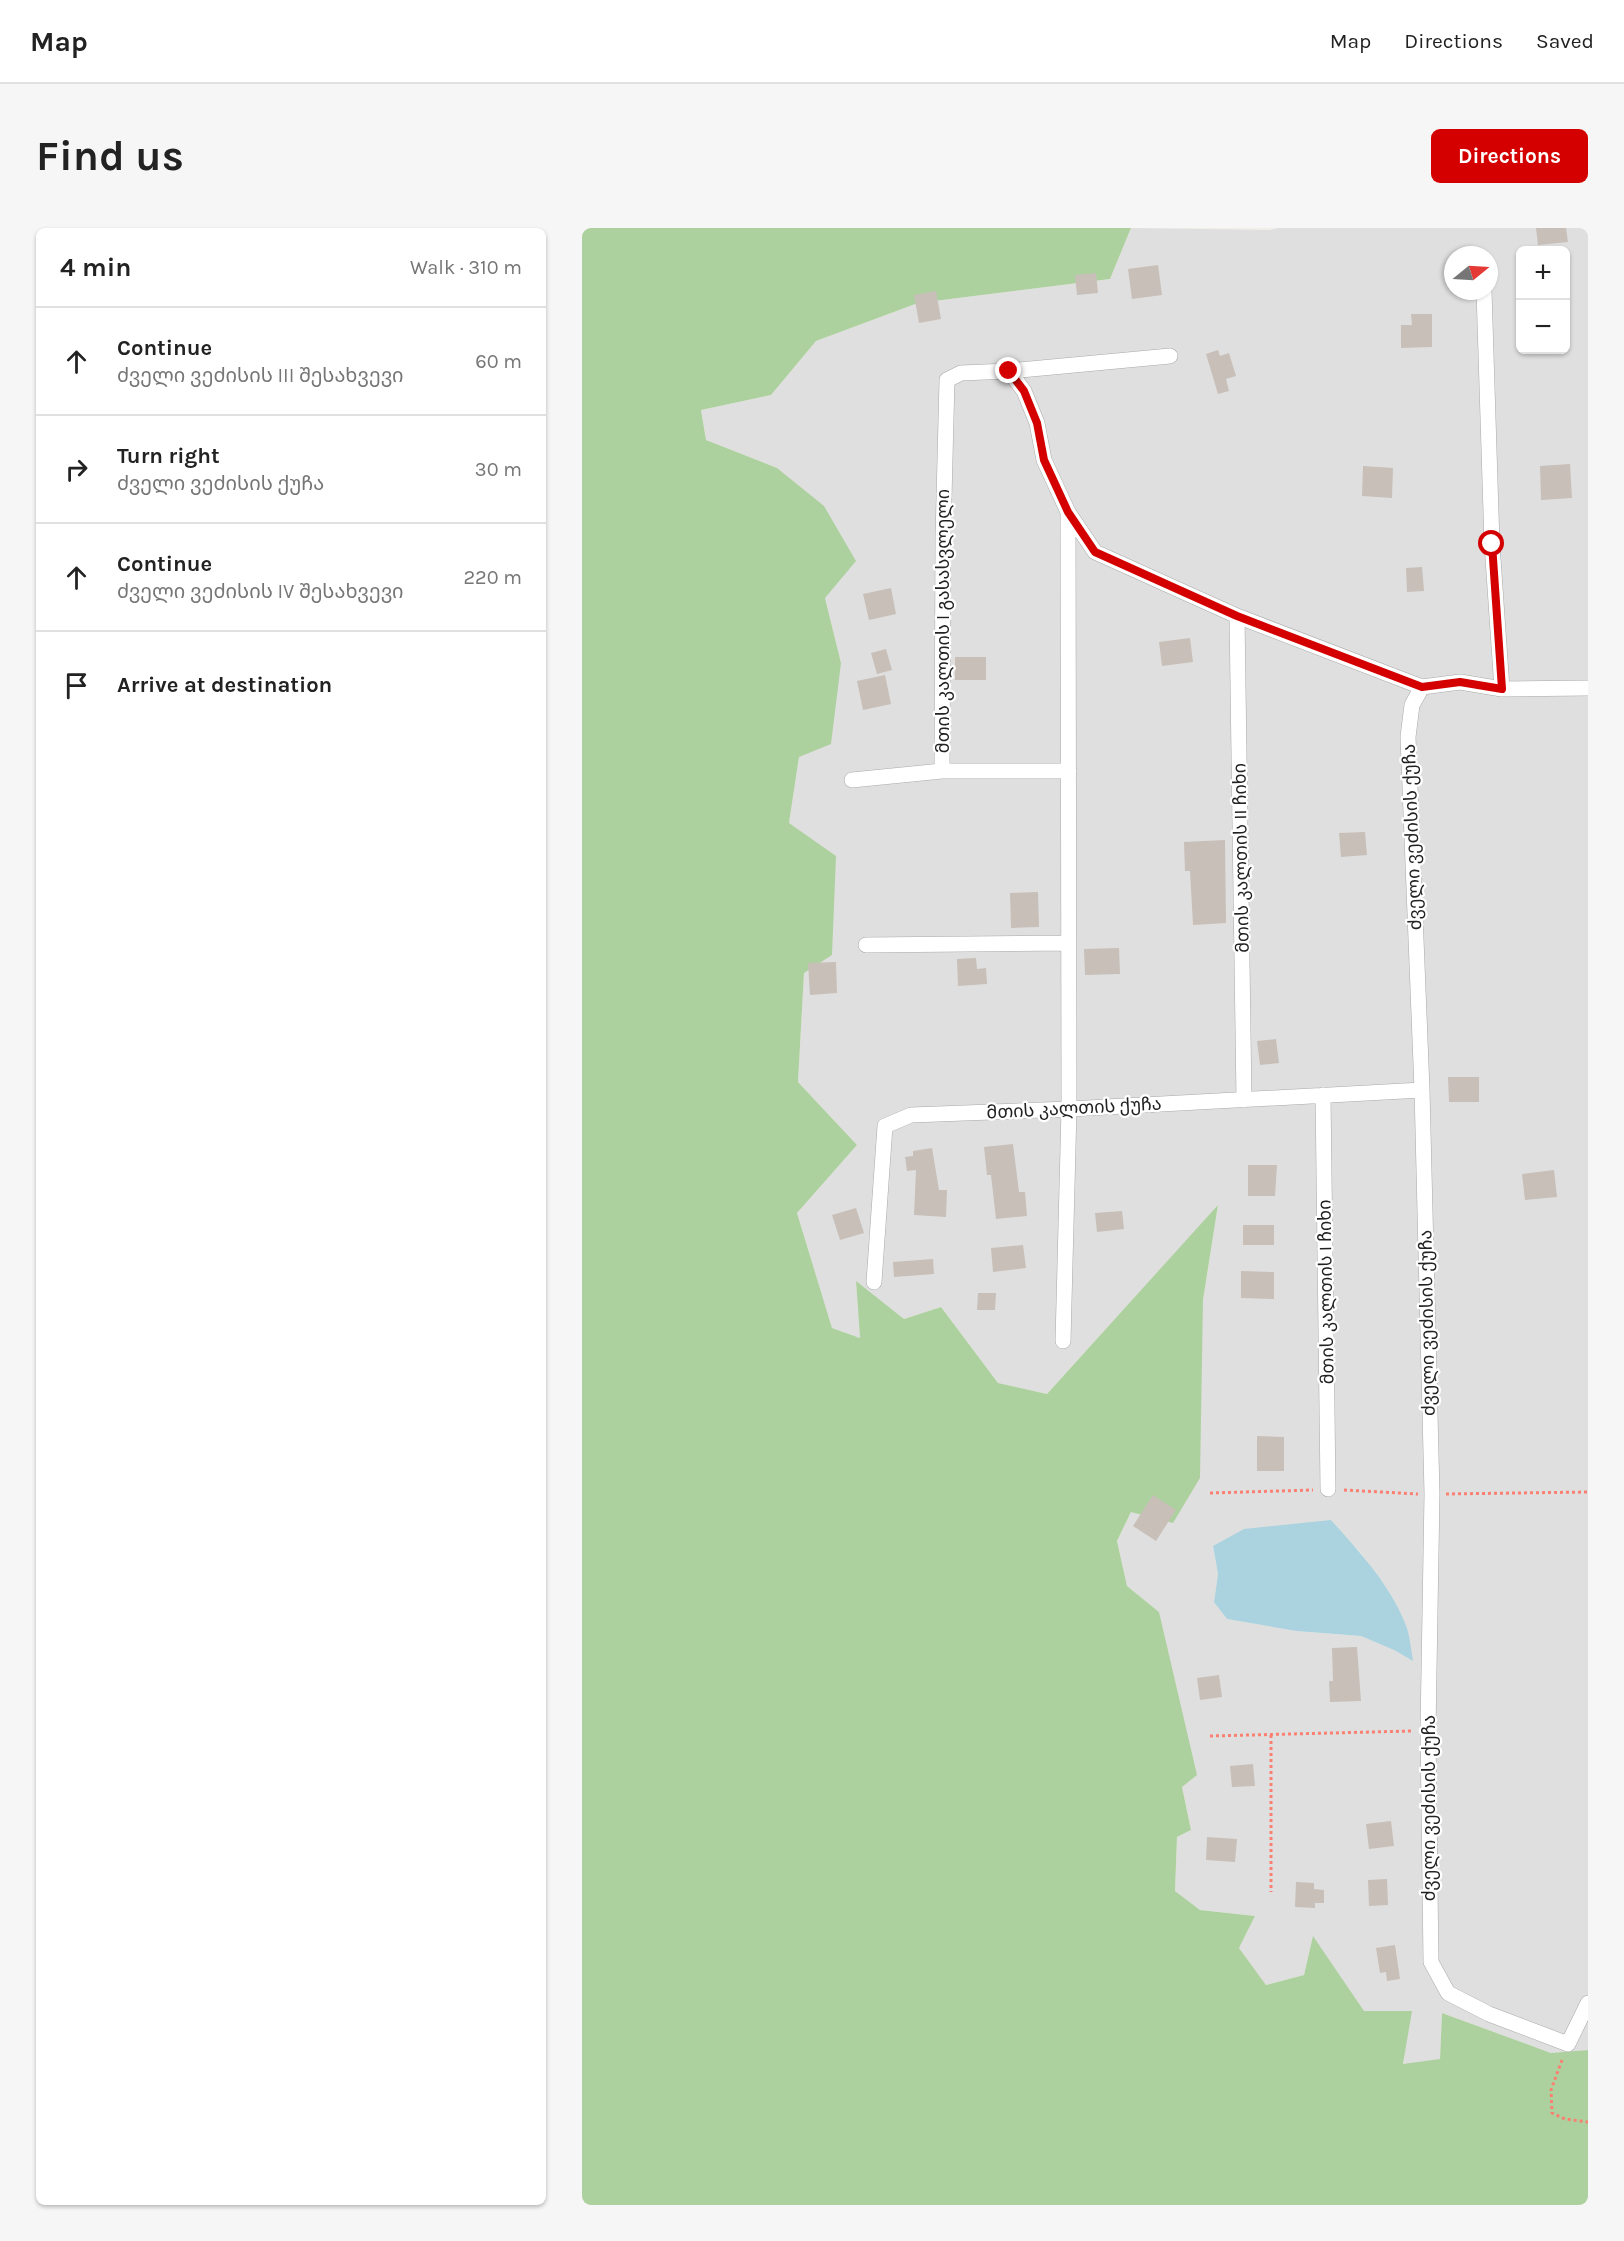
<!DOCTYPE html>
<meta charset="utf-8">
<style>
:root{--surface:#fff;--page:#f6f6f6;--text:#222;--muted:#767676;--line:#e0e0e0;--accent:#d40000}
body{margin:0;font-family:Karla,"Noto Sans Georgian",sans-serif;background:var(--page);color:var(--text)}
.controls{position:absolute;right:18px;top:18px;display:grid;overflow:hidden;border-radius:9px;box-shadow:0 2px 4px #0004}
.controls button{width:54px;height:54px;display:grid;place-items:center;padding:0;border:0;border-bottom:2px solid var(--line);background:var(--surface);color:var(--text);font:30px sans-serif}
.compass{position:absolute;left:862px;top:18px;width:54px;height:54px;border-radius:50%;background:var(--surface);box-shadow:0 2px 4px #0004;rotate:72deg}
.stop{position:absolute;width:18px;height:18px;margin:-14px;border:4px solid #d40000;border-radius:50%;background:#fff}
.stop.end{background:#d40000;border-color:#fff;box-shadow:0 2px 6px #0008}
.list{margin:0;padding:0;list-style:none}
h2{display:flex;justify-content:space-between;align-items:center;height:78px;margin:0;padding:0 24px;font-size:26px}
h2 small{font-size:20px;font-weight:400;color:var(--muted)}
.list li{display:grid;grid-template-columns:39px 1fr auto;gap:18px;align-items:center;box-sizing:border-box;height:108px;padding:0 24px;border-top:2px solid var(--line)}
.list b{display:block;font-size:22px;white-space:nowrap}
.list p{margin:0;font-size:20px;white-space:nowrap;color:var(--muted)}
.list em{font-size:20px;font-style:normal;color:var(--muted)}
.icon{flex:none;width:33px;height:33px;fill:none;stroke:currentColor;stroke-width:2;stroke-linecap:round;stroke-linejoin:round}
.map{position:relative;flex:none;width:1006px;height:1977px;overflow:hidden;border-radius:9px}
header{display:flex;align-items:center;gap:36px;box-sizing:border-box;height:84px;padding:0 30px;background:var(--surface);border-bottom:2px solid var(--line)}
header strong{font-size:28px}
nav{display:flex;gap:33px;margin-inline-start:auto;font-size:21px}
.intro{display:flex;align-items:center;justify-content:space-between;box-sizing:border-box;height:144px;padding:0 36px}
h1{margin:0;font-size:42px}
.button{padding:15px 27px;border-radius:9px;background:var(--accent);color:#fff;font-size:21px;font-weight:700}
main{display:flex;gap:36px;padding:0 36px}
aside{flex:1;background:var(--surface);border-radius:9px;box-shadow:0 2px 4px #0004}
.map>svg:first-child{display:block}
.residential{fill:#e0dfdf;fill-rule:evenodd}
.forest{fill:#add19e}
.water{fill:#aad3df}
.building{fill:#c7bfb8}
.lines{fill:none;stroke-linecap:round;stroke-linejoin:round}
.street-casing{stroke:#a9a9a9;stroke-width:16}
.path{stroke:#fa8072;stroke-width:3;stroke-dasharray:3 3;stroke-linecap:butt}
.street{stroke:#fff;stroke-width:15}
.route{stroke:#d40000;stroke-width:8}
.labels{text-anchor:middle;stroke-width:4.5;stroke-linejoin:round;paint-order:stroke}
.street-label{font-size:18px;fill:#222;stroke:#fff}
</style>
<header>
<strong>Map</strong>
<nav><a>Map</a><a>Directions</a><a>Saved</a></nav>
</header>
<div class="intro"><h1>Find us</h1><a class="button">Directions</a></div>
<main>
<aside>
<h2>4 min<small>Walk · 310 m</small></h2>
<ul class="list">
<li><svg class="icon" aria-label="ahead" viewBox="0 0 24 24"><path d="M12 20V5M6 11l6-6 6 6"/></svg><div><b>Continue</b><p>ძველი ვეძისის III შესახვევი</p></div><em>60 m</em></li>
<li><svg class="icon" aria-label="right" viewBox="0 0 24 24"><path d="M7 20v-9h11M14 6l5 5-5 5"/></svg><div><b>Turn right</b><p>ძველი ვეძისის ქუჩა</p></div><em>30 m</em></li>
<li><svg class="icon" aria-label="ahead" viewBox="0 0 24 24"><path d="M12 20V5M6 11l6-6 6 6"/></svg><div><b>Continue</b><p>ძველი ვეძისის IV შესახვევი</p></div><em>220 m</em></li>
<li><svg class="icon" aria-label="arrive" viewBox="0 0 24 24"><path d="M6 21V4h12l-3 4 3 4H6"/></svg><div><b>Arrive at destination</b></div></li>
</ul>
</aside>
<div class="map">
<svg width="1006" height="1977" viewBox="0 0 1006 1977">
<rect width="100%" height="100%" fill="#f2efe9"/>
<!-- residential -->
<path class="residential" d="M549,0L687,2L697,0H1006V1822L969,1825L860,1785L858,1832L821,1837L829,1783L782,1784L731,1709L722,1747L684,1757L657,1720L673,1688L618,1682L593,1663L595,1609L609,1602L600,1559L577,1384L545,1358L535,1313L549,1284L621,1072L636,978L465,1166L416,1155L359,1079L322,1091L274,1054L278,1110L250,1100L215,985L275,917L216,854L222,745L207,595L217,529L259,435L243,370L195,240L124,212L119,182L189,167L234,113L336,75L528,51ZM939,22H984V122H939ZM871,27H907V63H871ZM749,1292L778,1324L805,1361L830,1432L812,1422L779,1408L714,1403L645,1391L632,1373L636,1346L631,1318Z"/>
<!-- forest -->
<path class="forest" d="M0,0H549L528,51L336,75L234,113L189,167L119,182L124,212L195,240L242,278L274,333L243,370L259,435L249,516L217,529L207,595L254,628L250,727L222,745L216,854L275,917L215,985L250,1100L278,1110L274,1053L322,1091L359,1079L416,1155L465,1166L636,977L621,1072L618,1250L591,1295L549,1284L535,1313L545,1358L577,1384L615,1547L600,1559L609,1602L595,1609L593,1663L618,1682L673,1688L657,1720L684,1757L722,1747L731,1708L782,1783H830L821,1836L858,1831L860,1785L969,1825L1006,1822V1977H0Z"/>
<!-- water -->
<path class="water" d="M749,1292C778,1324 810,1359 825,1400C828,1410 829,1422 831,1433L812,1422L779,1408L714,1403L645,1391L632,1374L636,1346L631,1318L662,1301Z"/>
<!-- building -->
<path class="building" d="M954,0H984L986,14L956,17Z
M576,37L580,67L550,71L546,41Z
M514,45L516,65L495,67L493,47Z
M354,63L359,91L337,95L332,67Z
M829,86H850V119L819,120V97H830Z
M636,122L638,128L647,125L654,148L644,151L647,163L636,166L624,126Z
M988,236L990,270L959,272L958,238Z
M781,238L811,240L810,270L780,268Z
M840,339L842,363L825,364L824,340Z
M309,360L314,386L287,392L281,366Z
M608,410L611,434L580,438L577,414Z
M304,421L310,442L295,446L289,425Z
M373,429H404V452H373Z
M303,447L309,476L281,482L275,453Z
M783,604L785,627L759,629L757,605Z
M643,612L644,695L611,697L608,643H603L602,614Z
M456,664L457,699L429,700L428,665Z
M537,720L538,746L503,747L502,721Z
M394,730L395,741L404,740L405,756L376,758L375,731Z
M254,734L255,765L228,767L226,735Z
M694,811L697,835L678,837L675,813Z
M866,849H897V874H867Z
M431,916L437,964H443L445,988L414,991L409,947H405L402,919Z
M350,920L357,962H365L364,989L332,987L334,942L325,943L323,929L331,928V923Z
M666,937H695L693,968H666Z
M972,942L975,969L943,972L940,946Z
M274,980L282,1005L258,1012L250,987Z
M540,983L542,1001L515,1004L513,985Z
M661,997H692V1017H661Z
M441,1017L444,1040L411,1044L409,1020Z
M351,1031L352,1046L312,1049L311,1034Z
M659,1043L692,1044V1071L659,1070Z
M396,1065H414L413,1082H395Z
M675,1208L702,1209V1243H675Z
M571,1267L594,1282L574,1313L551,1298Z
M775,1419L779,1473L748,1474L747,1453H751L750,1420Z
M637,1447L640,1469L618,1472L615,1450Z
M671,1536L673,1558L650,1559L648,1538Z
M809,1593L812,1618L787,1621L784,1596Z
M625,1609L655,1611L653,1634L624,1632Z
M805,1651L806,1677L787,1678L786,1652Z
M714,1654L732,1655V1661L742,1662V1675H733V1680L713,1679Z
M813,1717L818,1751L805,1753L804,1744L798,1745L794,1720Z"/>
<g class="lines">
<defs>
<path id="street" d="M902,63L910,316L920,461
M427,143L588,128
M655,388L662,872
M1006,460L920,461L878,454L840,459L830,477L826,509L840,862L850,1266L846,1502L849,1734L866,1765L907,1786L986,1816L1006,1775
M360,543L361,310L365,152L379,145L427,143L442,163L455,195L462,232L486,284L513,324L655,388L840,459
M270,552L360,543H487
M284,717L487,715
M741,867L746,1261
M292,1054L303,898L329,887L487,881L840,862
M481,1113L487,881L486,284"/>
</defs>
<!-- street casing -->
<use href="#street" class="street-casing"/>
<!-- path -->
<path class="path" d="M762,1262L836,1266
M628,1265L731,1262
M864,1266L1006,1264
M689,1507V1664
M628,1508L830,1503
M980,1832L969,1862L970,1885L983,1891L1006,1894"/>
<!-- street -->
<use href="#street" class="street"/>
</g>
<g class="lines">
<!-- route -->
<path class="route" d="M427,143L442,163L455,195L462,232L486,284L513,324L655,388L840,459L878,454L920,461L910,316"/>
</g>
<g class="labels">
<!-- street labels -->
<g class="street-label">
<text transform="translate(361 393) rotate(-90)" y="6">მთის კალთის I გასასვლელი</text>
<text transform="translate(830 609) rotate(-92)" y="6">ძველი ვეძისის ქუჩა</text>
<text transform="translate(659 630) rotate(-91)" y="6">მთის კალთის II ჩიხი</text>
<text transform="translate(492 880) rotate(-3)" y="6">მთის კალთის ქუჩა</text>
<text transform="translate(744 1064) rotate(-91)" y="6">მთის კალთის I ჩიხი</text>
<text transform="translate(845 1095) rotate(-91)" y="6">ძველი ვეძისის ქუჩა</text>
<text transform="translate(847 1580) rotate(-90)" y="6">ძველი ვეძისის ქუჩა</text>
</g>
</g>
</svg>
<div class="controls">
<button>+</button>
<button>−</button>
</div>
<svg class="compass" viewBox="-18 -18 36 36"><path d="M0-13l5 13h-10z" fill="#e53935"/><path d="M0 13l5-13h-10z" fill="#767676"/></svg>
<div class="stop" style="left:910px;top:316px"></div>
<div class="stop end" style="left:427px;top:143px"></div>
</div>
</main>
